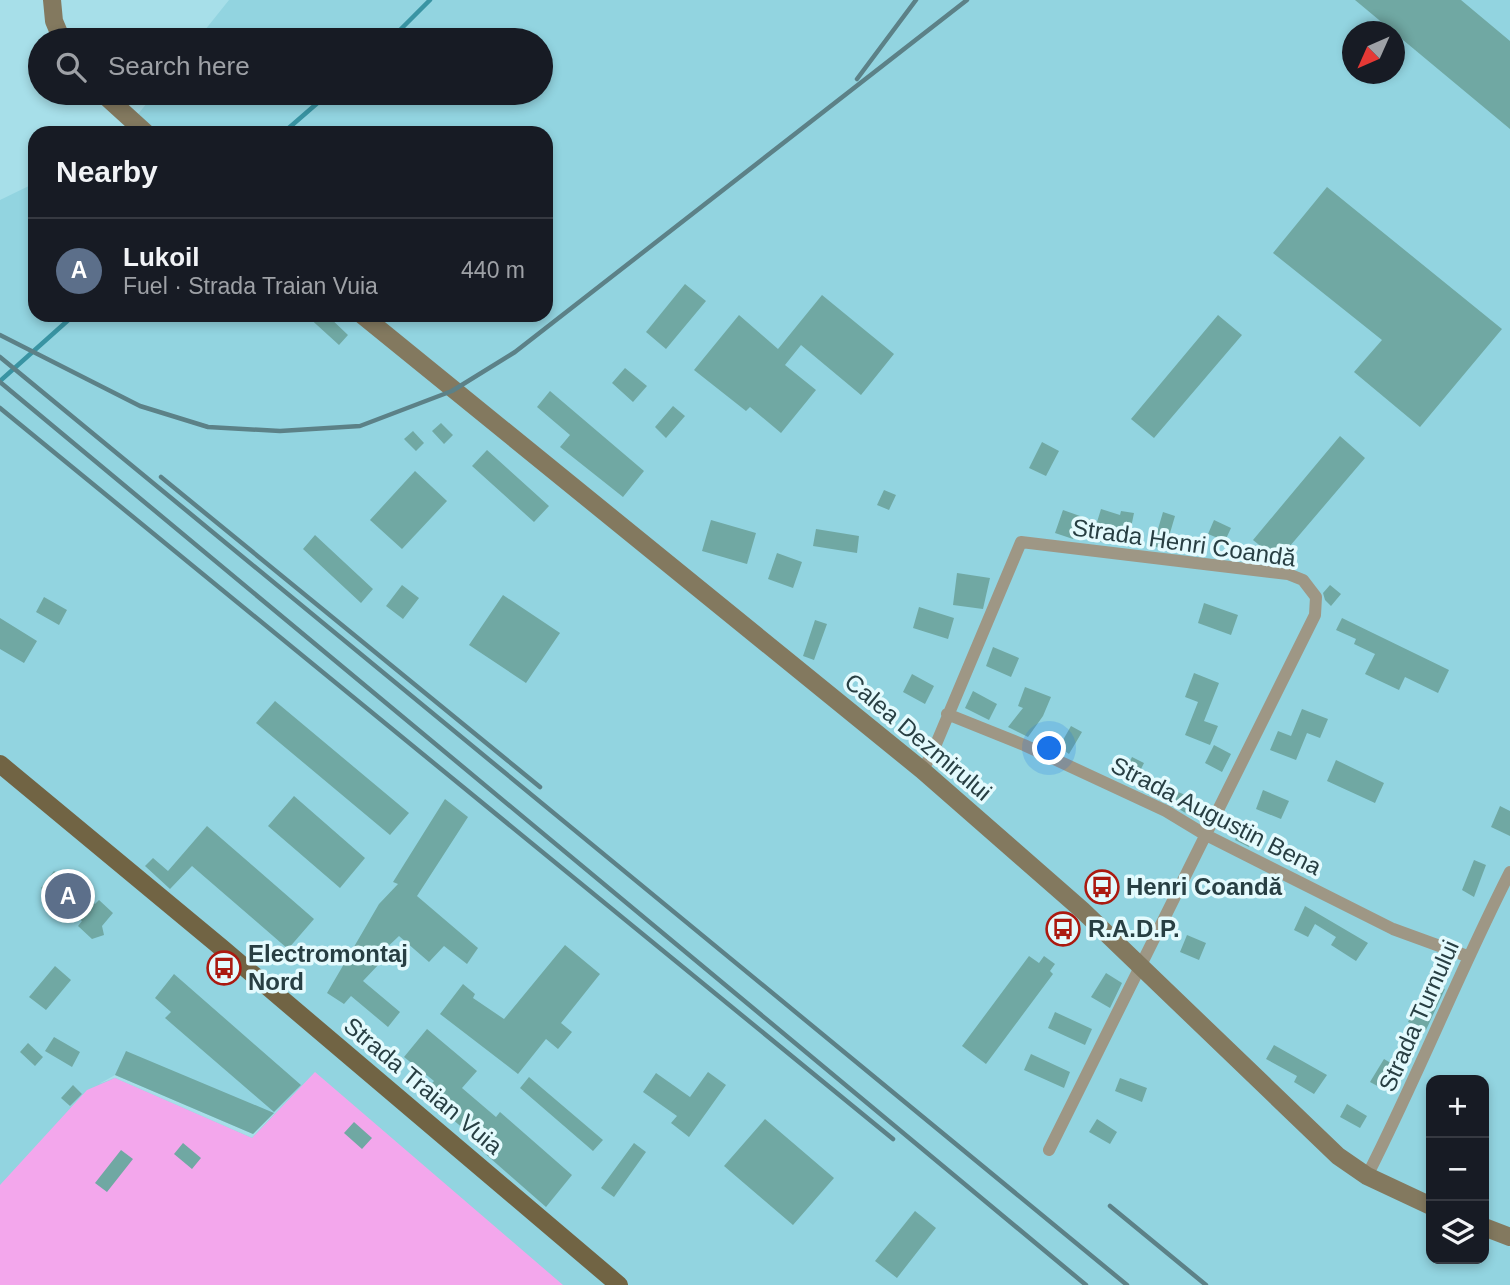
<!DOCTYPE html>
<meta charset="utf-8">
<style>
:root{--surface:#171b24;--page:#242831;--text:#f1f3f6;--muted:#9ea1a6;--line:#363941;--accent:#d93025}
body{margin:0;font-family:Arial,sans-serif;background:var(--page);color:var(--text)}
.controls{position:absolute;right:21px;bottom:21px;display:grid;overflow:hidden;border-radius:14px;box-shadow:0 4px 10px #0003}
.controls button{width:63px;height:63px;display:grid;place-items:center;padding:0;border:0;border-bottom:2px solid var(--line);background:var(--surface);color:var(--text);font:35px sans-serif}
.compass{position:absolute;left:1342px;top:21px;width:63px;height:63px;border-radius:50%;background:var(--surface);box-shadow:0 4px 10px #0003;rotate:225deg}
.you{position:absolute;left:1050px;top:749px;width:24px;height:24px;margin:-18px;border:5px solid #fff;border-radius:50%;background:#1a73e8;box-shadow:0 0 0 10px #1a73e833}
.badge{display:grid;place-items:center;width:46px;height:46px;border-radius:50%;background:var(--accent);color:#fff;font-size:23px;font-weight:700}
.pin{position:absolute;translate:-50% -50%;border:4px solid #fff;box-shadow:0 2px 7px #0006}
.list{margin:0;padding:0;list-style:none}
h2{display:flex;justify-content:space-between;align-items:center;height:91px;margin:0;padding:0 28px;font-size:30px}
h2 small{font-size:23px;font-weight:400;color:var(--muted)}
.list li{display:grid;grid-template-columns:46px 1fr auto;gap:21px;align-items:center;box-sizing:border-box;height:105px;padding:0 28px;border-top:2px solid var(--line)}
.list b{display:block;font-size:26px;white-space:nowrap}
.list p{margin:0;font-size:23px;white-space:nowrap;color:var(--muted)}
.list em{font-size:23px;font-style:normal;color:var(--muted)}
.icon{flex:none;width:38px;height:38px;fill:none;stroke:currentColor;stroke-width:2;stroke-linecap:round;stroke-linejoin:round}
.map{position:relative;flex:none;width:1510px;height:1285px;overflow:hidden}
.search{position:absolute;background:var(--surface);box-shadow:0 4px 10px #0003;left:28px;top:28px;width:525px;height:77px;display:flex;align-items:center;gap:18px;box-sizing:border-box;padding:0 24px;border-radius:38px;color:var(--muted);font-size:26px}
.panel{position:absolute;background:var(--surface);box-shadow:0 4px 10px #0003;left:28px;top:126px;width:525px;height:196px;border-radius:21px}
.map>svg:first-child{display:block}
.built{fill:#92d4e0;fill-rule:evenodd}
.green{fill:#f3a7ec}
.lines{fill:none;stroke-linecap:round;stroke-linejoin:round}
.stream{stroke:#3994a3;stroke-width:4.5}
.building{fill:#70a8a3}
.minor{stroke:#9e9785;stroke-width:12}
.secondary{stroke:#83795f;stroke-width:18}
.primary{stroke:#716444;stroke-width:18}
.rail{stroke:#5c8187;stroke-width:4.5}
.labels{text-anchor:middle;stroke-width:7;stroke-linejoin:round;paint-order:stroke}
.street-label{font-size:24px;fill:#283f43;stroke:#e3fafd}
.poi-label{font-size:24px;font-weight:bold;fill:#283f43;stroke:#e3fafd;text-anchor:start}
</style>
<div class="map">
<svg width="1510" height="1285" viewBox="0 0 1510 1285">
<rect width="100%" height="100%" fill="#a7dfe9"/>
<!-- built -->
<path class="built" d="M229,0H1510V1285H0V200L35,183V315H546V133H123L155,93H541V40H197ZM1352,32H1394V74H1352ZM115,1075L253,1134L297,1090L252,1138L115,1078L99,1084ZM1431,1080H1484V1259H1431Z"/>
<!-- green -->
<path class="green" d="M315,1072L563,1285H0V1185L87,1090L115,1078L252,1138Z"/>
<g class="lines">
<!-- stream -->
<path class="stream" d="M390,40L430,0
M283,133L329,93
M0,381L74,315"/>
</g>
<!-- building -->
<path class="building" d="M1355,0H1461L1510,41V129Z
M1327,187L1502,329L1420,427L1354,372L1382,340L1273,253Z
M685,284L706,301L666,349L646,332Z
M822,295L894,354L861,395L801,345L785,365L816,390L781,433L750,407L746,411L694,370L739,315L778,349Z
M306,315H327L348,335L339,345Z
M1218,315L1242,335L1154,438L1131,419Z
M625,368L647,386L633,402L612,383Z
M550,391L644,471L623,497L560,447L570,435L537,407Z
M673,406L685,416L666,438L655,427Z
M441,423L453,435L444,444L432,431Z
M413,431L424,443L416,451L404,439Z
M1340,436L1365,458L1278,560L1253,540Z
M1042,442L1059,451L1046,476L1029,468Z
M487,450L549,506L534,522L472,466Z
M415,471L447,501L402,549L370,520Z
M884,490L896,495L889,510L877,505Z
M1101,509L1120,515L1121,511L1134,513L1128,542L1108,538L1104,543L1075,532L1073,539L1055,533L1063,510L1097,522Z
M1163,512L1175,516L1165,550L1153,546Z
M711,520L756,533L747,564L702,551Z
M1214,520L1231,528L1225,541L1208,534Z
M816,529L859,536L857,553L813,546Z
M315,535L373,589L361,603L303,549Z
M777,553L802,562L793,588L768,579Z
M957,573L990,578L983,609L953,605Z
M402,585L419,598L403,619L386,606Z
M1330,585L1341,594L1331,606L1325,600L1323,593Z
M503,595L560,633L526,683L469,645Z
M44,597L67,610L59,625L36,612Z
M1204,603L1238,615L1231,635L1198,623Z
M919,607L954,618L948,639L913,628Z
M0,618L37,641L24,663L0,649Z
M1342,618L1449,670L1438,693L1405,677L1399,690L1365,674L1375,654L1354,644L1356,639L1336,630Z
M815,620L827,624L814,660L803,656Z
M993,647L1019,658L1011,677L986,666Z
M1194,673L1219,683L1204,721L1218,726L1210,745L1185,735L1198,702L1185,697Z
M912,674L934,686L925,704L903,692Z
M1025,687L1051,697L1043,716L1028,737L1008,727L1023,708L1018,706Z
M973,691L997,704L989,720L965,708Z
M275,701L409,813L390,835L256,723Z
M1302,709L1328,719L1320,738L1307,733L1296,760L1270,750L1278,731L1291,736Z
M1071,726L1082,732L1069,754L1059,747Z
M1214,745L1231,754L1222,772L1205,763Z
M1132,757L1144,763L1134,783L1122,777Z
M1336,760L1384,783L1375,803L1327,781Z
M1263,790L1289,801L1281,819L1256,809Z
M1178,792L1203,802L1196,819L1172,805Z
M294,796L365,858L340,888L268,826Z
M445,799L468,817L417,896L478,948L467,964L444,946L429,962L399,936L380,954V963L363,981L400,1012L388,1027L351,996L344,1004L327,993L379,904L398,884L393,882Z
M1500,806L1510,811V836L1491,827Z
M207,826L314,919L288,949L192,866L170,889L145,866L153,858L168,871Z
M1241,827L1255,834L1249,847L1235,840Z
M1474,860L1486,865L1474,897L1462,890Z
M54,871L95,904L99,900L113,913L102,926L104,935L92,939L78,926L82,921L41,888Z
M1305,906L1368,943L1356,961L1331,945L1336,937L1315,924L1308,937L1294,930Z
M1187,935L1206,943L1199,960L1180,952Z
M565,945L600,974L561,1023L572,1032L558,1049L546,1039L518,1074L440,1014L463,984L475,994L473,998L504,1019Z
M1029,956L1039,963L1044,956L1055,964L1050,971L1053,974L986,1064L962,1046Z
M55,966L71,980L46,1010L29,997Z
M1106,973L1122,983L1110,1008L1091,997Z
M174,974L301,1085L274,1112L165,1018L171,1012L155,998Z
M1434,985L1445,989L1426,1030L1408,1022L1416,1004L1425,1008Z
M1055,1012L1092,1029L1085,1045L1048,1028Z
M427,1029L477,1071L462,1088L496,1117L500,1112L572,1175L546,1207L474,1144L477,1140L433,1103L438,1097L428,1088L434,1081L404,1057Z
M54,1037L80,1052L72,1067L45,1051Z
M28,1043L43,1057L35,1066L20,1052Z
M1274,1045L1327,1075L1314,1094L1294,1082L1297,1076L1266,1059Z
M126,1051L274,1113L253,1134L115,1075Z
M1031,1054L1070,1072L1064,1088L1024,1070Z
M1384,1059L1396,1066L1383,1089L1370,1082Z
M708,1072L726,1085L689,1137L671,1123L677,1116L643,1092L656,1073L690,1097Z
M529,1077L603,1140L593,1151L520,1088Z
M1120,1078L1147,1088L1142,1102L1115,1091Z
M73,1085L82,1094L70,1106L61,1098Z
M1347,1104L1367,1116L1360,1128L1340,1117Z
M765,1119L834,1178L793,1225L724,1166Z
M1097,1119L1117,1132L1110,1144L1089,1132Z
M354,1122L372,1138L362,1149L344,1133Z
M183,1143L201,1158L192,1169L174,1154Z
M634,1143L646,1152L614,1197L601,1188Z
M121,1150L133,1159L107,1192L95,1183Z
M915,1211L936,1228L897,1278L875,1261Z"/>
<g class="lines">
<!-- minor -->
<path class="minor" d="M947,714L1024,745L1166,811L1204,834L1393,929L1467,956
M922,770L931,756L1021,542L1288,574L1303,580L1316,597L1315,615L1049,1150
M1367,1176C1418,1076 1459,972 1510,872"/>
<!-- secondary -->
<path class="secondary" d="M52,0L54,21L62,40
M102,93L146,133
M362,315L922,770L1082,910L1338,1156L1367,1176L1431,1206
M1484,1227L1510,1237"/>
<!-- primary -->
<path class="primary" d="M0,764L223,949L619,1285"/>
<!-- rail -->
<path class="rail" d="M857,79L916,0
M0,335L140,406L208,427L280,431L360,426L452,391L515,352L967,0
M0,357L1127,1285
M0,382L1086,1285
M0,408L893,1139
M161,477L540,787
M1110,1206L1206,1285"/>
</g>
<!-- icons -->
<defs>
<symbol id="bus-ring" viewBox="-11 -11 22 22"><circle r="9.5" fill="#e3fafd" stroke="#ab1a10" stroke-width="1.5"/><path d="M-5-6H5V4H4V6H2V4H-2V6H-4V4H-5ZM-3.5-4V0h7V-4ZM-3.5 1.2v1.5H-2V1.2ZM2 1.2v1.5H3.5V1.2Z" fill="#ab1a10"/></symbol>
</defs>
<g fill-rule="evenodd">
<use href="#bus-ring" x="1083" y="868" width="38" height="38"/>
<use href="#bus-ring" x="1044" y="910" width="38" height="38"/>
<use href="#bus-ring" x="205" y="949" width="38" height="38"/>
</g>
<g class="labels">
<!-- street labels -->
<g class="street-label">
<text transform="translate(1184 543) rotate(8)" y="8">Strada Henri Coandă</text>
<text transform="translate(918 737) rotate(40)" y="8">Calea Dezmirului</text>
<text transform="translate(1216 816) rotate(27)" y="8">Strada Augustin Bena</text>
<text transform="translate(1419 1016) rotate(-66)" y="8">Strada Turnului</text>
<text transform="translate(423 1086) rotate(40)" y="8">Strada Traian Vuia</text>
</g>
<!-- poi labels -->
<g class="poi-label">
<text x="1126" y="895">Henri Coandă</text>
<text x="1088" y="937">R.A.D.P.</text>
<text x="248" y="962">Electromontaj<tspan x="248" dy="28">Nord</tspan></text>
</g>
</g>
</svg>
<div class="controls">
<button>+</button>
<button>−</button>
<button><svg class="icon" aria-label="layers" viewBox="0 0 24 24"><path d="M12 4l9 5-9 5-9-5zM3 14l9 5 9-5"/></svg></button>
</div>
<svg class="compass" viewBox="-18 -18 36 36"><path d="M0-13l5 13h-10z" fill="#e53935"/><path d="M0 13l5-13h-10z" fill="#9ea1a6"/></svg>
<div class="you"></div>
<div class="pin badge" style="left:68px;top:896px;background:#5c6f8a">A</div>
<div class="search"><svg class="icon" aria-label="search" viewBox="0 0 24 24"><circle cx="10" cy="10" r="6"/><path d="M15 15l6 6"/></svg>Search here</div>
<section class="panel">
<h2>Nearby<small></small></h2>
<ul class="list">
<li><span class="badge" style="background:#5c6f8a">A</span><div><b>Lukoil</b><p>Fuel · Strada Traian Vuia</p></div><em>440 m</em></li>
</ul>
</section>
</div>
